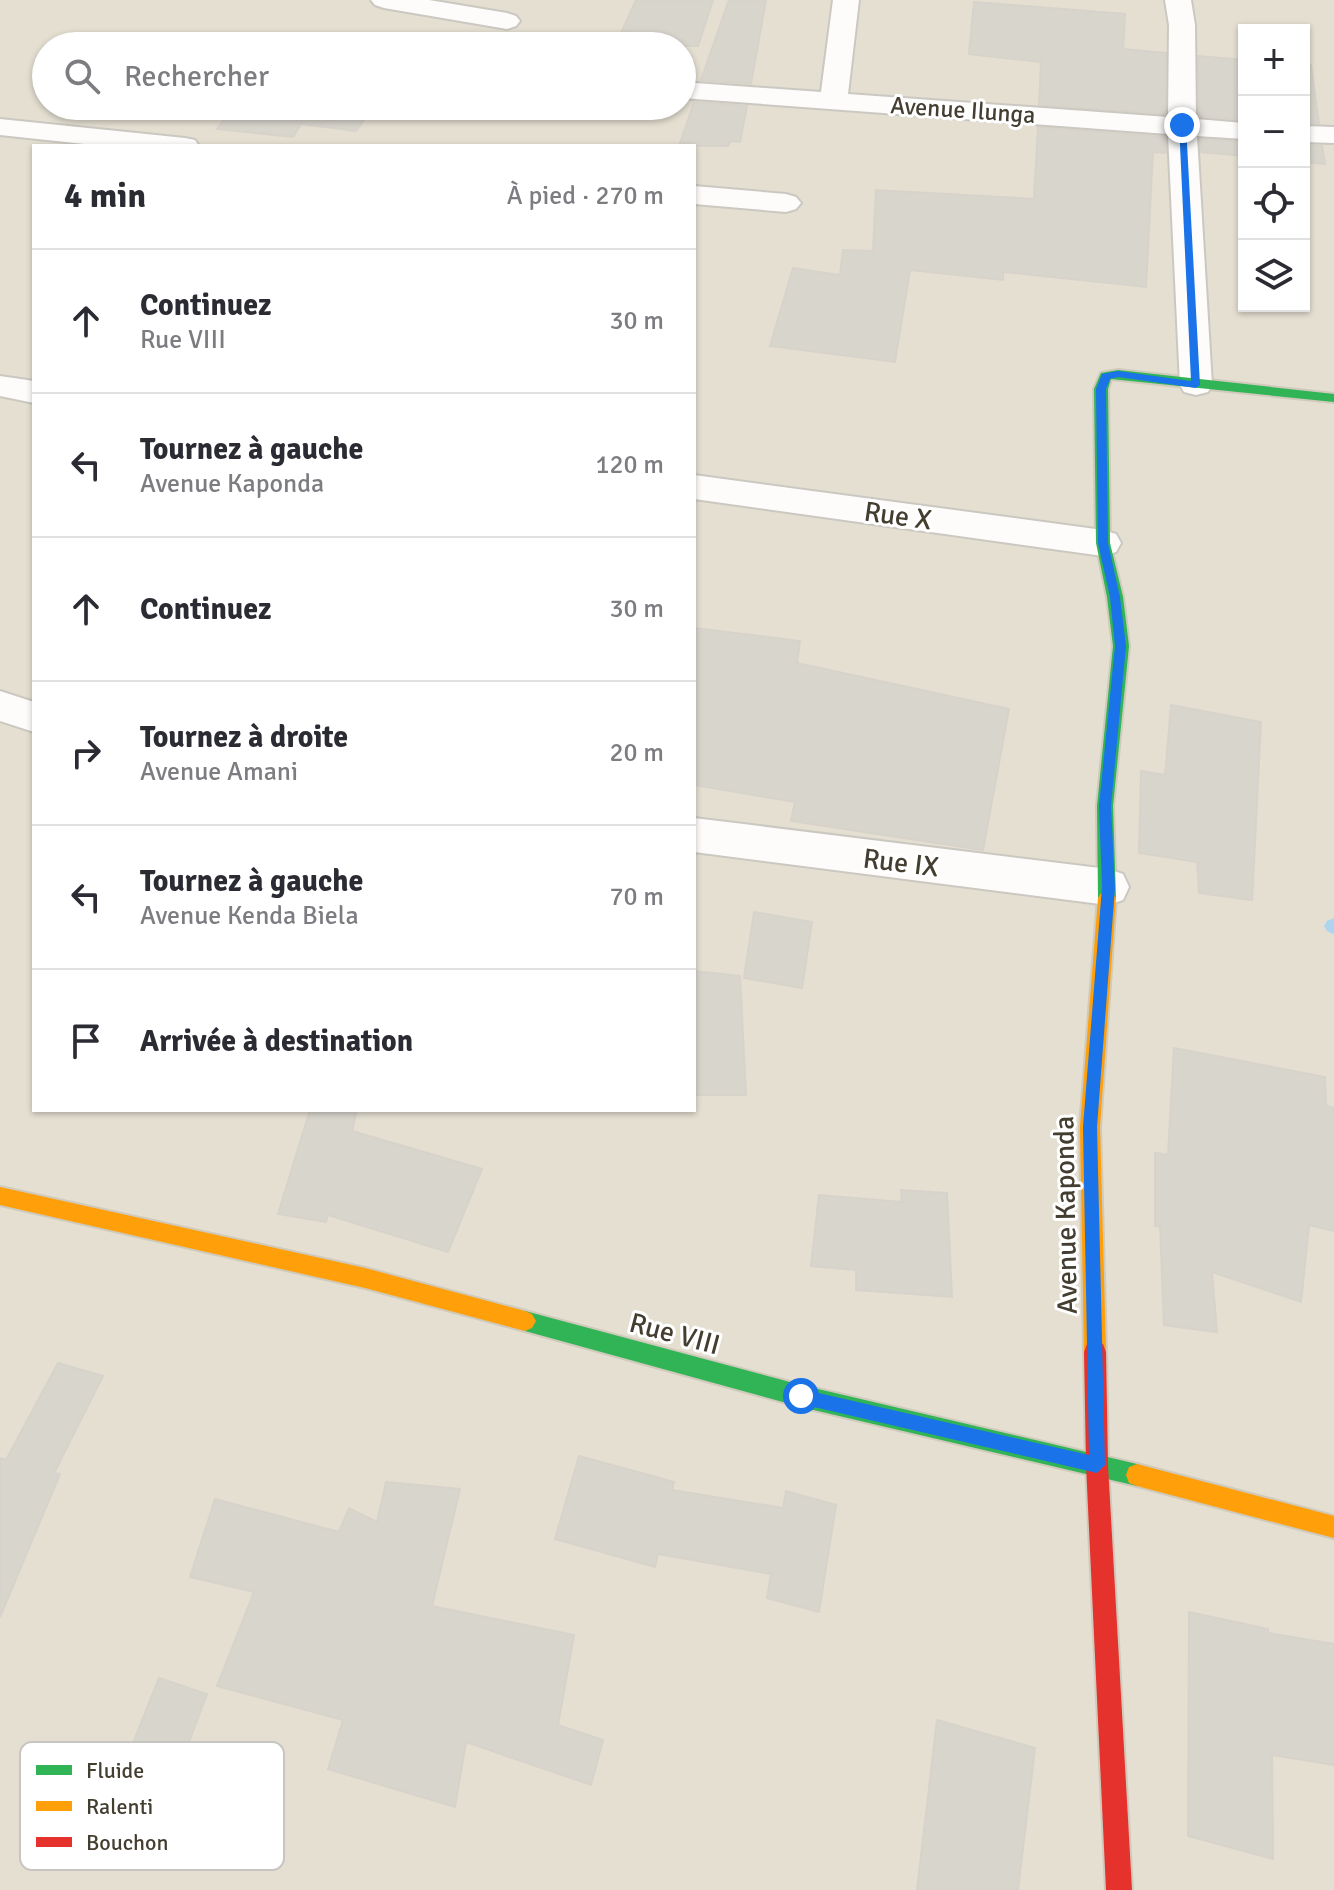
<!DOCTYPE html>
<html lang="fr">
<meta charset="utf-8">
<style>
:root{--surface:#fff;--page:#f7f7f7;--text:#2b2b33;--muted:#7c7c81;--line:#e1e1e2}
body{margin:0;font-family:Signika,sans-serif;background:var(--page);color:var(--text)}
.controls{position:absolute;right:24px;top:24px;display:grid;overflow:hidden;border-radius:0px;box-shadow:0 2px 6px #0004}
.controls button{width:72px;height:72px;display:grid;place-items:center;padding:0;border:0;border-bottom:2px solid var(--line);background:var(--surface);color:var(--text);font:40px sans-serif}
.stop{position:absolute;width:24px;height:24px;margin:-18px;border:6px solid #1a73e8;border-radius:50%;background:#fff}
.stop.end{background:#1a73e8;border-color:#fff;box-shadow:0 2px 8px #0008}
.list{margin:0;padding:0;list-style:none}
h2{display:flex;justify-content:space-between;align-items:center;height:104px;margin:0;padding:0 32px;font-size:34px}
h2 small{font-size:26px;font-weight:400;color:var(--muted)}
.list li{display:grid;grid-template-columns:52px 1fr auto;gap:24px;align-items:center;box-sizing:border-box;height:144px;padding:0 32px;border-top:2px solid var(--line)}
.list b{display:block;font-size:30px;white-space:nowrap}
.list p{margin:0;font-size:26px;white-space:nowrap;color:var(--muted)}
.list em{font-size:26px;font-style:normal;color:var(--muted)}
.icon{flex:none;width:44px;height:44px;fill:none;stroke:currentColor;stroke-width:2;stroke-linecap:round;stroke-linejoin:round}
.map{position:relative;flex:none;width:1334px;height:1890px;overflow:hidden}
.search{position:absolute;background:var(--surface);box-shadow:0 2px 6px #0004;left:32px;top:32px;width:664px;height:88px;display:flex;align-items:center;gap:20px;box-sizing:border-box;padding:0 28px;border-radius:44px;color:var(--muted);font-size:30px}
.panel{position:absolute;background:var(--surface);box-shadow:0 2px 6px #0004;left:32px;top:144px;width:664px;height:968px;border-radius:0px}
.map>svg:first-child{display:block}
.residential{fill:#e4dfd1;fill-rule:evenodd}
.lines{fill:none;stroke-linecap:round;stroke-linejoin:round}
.stream{fill:#afd4f2;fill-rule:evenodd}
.building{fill:#d8d5cd;stroke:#d7d3cb;stroke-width:2}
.street-casing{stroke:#cbc8c1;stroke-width:4}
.fast-casing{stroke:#cfcabb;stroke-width:4}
.slow-casing{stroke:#cfcabb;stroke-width:4}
.jam-casing{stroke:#cfcabb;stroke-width:4}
.street{fill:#fdfcfb;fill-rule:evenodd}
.fast{fill:#30b455;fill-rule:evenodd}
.slow{fill:#ff9f0a;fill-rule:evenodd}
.jam{fill:#e5322d;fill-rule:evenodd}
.route{fill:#1a73e8}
.labels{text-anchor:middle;stroke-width:6;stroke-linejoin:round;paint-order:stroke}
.far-street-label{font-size:24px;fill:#443e31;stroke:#fff}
.street-label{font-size:28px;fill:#443e31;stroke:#fff}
.key{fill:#fff;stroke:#c7c5c1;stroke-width:2}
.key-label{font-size:22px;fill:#443e31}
</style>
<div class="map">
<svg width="1334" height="1890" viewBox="0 0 1334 1890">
<rect width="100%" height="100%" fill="#efece5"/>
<!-- residential -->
<path class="residential" d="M0,0H1334V1890H0ZM1244,30H1304V306H1244ZM46,46H682V106H46ZM34,146H694V1110H34Z"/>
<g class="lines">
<!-- stream -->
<path class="stream" d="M1334,918V934H1333L1327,931L1324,926L1327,921Z"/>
</g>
<!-- building -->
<path class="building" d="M636,0H713L698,46H615Z
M729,0H766L751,84L701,80Z
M974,2L1125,14L1123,49L1166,53L1165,114L1039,105L1041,62L969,54Z
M344,35L420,45L336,46Z
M1198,56L1244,60V120L1199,116Z
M1304,65H1311L1319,124L1304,123Z
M694,102L747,106L740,142L731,141L728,146H679Z
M234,106H374L356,131L301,124L293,137L217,129Z
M1038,127L1165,137L1166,153L1153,152L1146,287L1003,272V280L910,270L895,362L770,346L793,268L840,275L843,250L873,251L876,190L1034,199Z
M1200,139L1244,142V156L1201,152Z
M1304,145L1322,146L1325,164L1304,162Z
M694,628L800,641L797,663L1009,709L983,850L791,821L795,802L694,785Z
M1171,705L1261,722L1252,900L1199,893L1197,862L1139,853L1141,771L1165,775Z
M754,912L812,922L802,988L744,978Z
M694,971L740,976L746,1095H694Z
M1174,1048L1325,1077L1326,1106L1334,1108V1231L1309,1225L1301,1302L1212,1272L1217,1332L1164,1325L1160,1226H1155V1153L1168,1155Z
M310,1110H357L352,1131L482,1169L448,1252L328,1215L326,1222L278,1214Z
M901,1190L947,1193L952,1297L856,1290V1270L811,1266L819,1195L902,1202Z
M58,1363L103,1376L54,1473L60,1474L0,1617V1458L6,1460Z
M579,1456L674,1482L672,1490L783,1508L786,1491L836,1505L819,1612L767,1598L771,1574L658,1554L655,1567L555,1539Z
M386,1482L460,1489L432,1606L574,1635L558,1725L603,1740L591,1785L466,1742L455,1807L328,1769L343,1720L217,1686L254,1592L190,1577L215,1499L339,1532L349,1508L377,1522Z
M1189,1612L1268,1629V1633L1334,1644V1765L1272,1755L1273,1859L1188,1836Z
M159,1678L207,1694L163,1810L113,1793Z
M937,1720L1035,1748L1018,1890H917Z"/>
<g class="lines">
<defs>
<path id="street" d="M371,0H429L507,13L516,16L520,21L516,26L507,29L384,8L375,5Z
M833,0H859L848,94L1168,117L1169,25L1165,0H1191L1195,25L1196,119L1244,123V139L1197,136L1212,385L1208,392L1196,395L1184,392L1180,385L1168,134L682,98V82L821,92Z
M0,119L185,138L195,140L199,146H103L0,135Z
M1304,126L1334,127V143L1304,142Z
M694,186L786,194L796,197L801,203L796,209L786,212L694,204Z
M0,376L34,381V403L0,396Z
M694,475L1103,530L1116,534L1121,543L1116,552L1103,556L694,499Z
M0,691L34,702V732L0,721Z
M694,818L1108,869L1123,874L1129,887L1123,900L1108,905L694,852Z"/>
<path id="fast" d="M1118,370L1334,394V402L1111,379L1108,389L1110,543L1123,597L1129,646L1113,806L1116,898L1113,903H1101L1098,898L1097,806L1113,646L1107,597L1096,543L1094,389L1101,373Z
M525,1311L801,1385L1137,1464L1145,1467L1148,1475L1145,1483L1137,1486L801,1407L525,1331L518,1328L514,1321L518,1314Z"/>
<path id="slow" d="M1107,891L1113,893L1116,898L1100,1127L1106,1352L1103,1360L1095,1363L1087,1360L1084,1352L1080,1127L1098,898L1101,893Z
M0,1187L365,1268L525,1311L532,1314L536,1321L532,1328L525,1331L365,1288L0,1205Z
M1137,1464L1334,1516V1538L1137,1486L1129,1483L1126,1475L1129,1467Z"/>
<path id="jam" d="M1095,1341L1103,1344L1106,1352L1108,1465L1132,1890H1106L1086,1465L1084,1352L1087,1344Z"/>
</defs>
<!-- street casing -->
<use href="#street" class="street-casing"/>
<!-- fast casing -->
<use href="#fast" class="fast-casing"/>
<!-- slow casing -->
<use href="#slow" class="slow-casing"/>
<!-- jam casing -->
<use href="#jam" class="jam-casing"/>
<!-- street -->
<use href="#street" class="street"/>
<!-- fast -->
<use href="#fast" class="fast"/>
<!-- slow -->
<use href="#slow" class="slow"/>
<!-- jam -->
<use href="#jam" class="jam"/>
</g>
<!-- route -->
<path class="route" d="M1179,124L1186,125L1200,385L1196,388L1118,377L1110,379L1106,389L1108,543L1120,597L1126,646L1111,806L1115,887L1097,1127L1105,1465L1097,1473L801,1404L793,1396L801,1389L1089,1455L1083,1127L1102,887L1099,806L1115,646L1110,597L1098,543L1096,389L1102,374L1118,371L1191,381Z"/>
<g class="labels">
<!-- far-street labels -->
<g class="far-street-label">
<text transform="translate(963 110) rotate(4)" y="8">Avenue Ilunga</text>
</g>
<!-- street labels -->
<g class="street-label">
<text transform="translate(898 515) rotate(8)" y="10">Rue X</text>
<text transform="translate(901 862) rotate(7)" y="10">Rue IX</text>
<text transform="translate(1065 1215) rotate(-91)" y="10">Avenue Kaponda</text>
<text transform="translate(675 1333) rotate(15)" y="10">Rue VIII</text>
</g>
</g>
<!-- legend -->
<rect x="20" y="1742" width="264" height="128" rx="12" class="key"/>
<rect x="36" y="1765" width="36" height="10" fill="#30b455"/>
<rect x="36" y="1801" width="36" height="10" fill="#ff9f0a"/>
<rect x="36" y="1837" width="36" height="10" fill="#e5322d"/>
<g class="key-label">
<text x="86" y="1778">Fluide</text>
<text x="86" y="1814">Ralenti</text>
<text x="86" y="1850">Bouchon</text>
</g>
</svg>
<div class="controls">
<button>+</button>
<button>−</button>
<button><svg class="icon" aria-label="locate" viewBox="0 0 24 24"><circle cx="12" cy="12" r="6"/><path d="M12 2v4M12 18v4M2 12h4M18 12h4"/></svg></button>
<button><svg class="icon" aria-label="layers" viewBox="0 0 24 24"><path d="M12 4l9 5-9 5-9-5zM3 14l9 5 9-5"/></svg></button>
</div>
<div class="stop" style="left:801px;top:1396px"></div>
<div class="stop end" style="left:1182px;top:125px"></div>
<div class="search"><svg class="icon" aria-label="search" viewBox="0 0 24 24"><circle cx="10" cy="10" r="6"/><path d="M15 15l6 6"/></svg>Rechercher</div>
<section class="panel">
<h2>4 min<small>À pied · 270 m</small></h2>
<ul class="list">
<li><svg class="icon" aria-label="ahead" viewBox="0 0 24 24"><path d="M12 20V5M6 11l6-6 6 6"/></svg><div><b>Continuez</b><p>Rue VIII</p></div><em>30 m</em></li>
<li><svg class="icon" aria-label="left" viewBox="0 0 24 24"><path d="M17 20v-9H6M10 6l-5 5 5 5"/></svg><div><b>Tournez à gauche</b><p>Avenue Kaponda</p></div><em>120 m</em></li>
<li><svg class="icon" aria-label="ahead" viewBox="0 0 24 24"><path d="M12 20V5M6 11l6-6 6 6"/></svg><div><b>Continuez</b></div><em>30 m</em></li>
<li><svg class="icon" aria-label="right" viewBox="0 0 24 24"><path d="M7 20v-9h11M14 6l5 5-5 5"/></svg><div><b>Tournez à droite</b><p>Avenue Amani</p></div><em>20 m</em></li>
<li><svg class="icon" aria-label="left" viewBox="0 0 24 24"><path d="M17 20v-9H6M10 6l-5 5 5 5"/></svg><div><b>Tournez à gauche</b><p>Avenue Kenda Biela</p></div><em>70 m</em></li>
<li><svg class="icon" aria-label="arrive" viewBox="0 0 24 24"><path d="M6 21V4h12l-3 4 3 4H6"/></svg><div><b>Arrivée à destination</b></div></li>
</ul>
</section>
</div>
